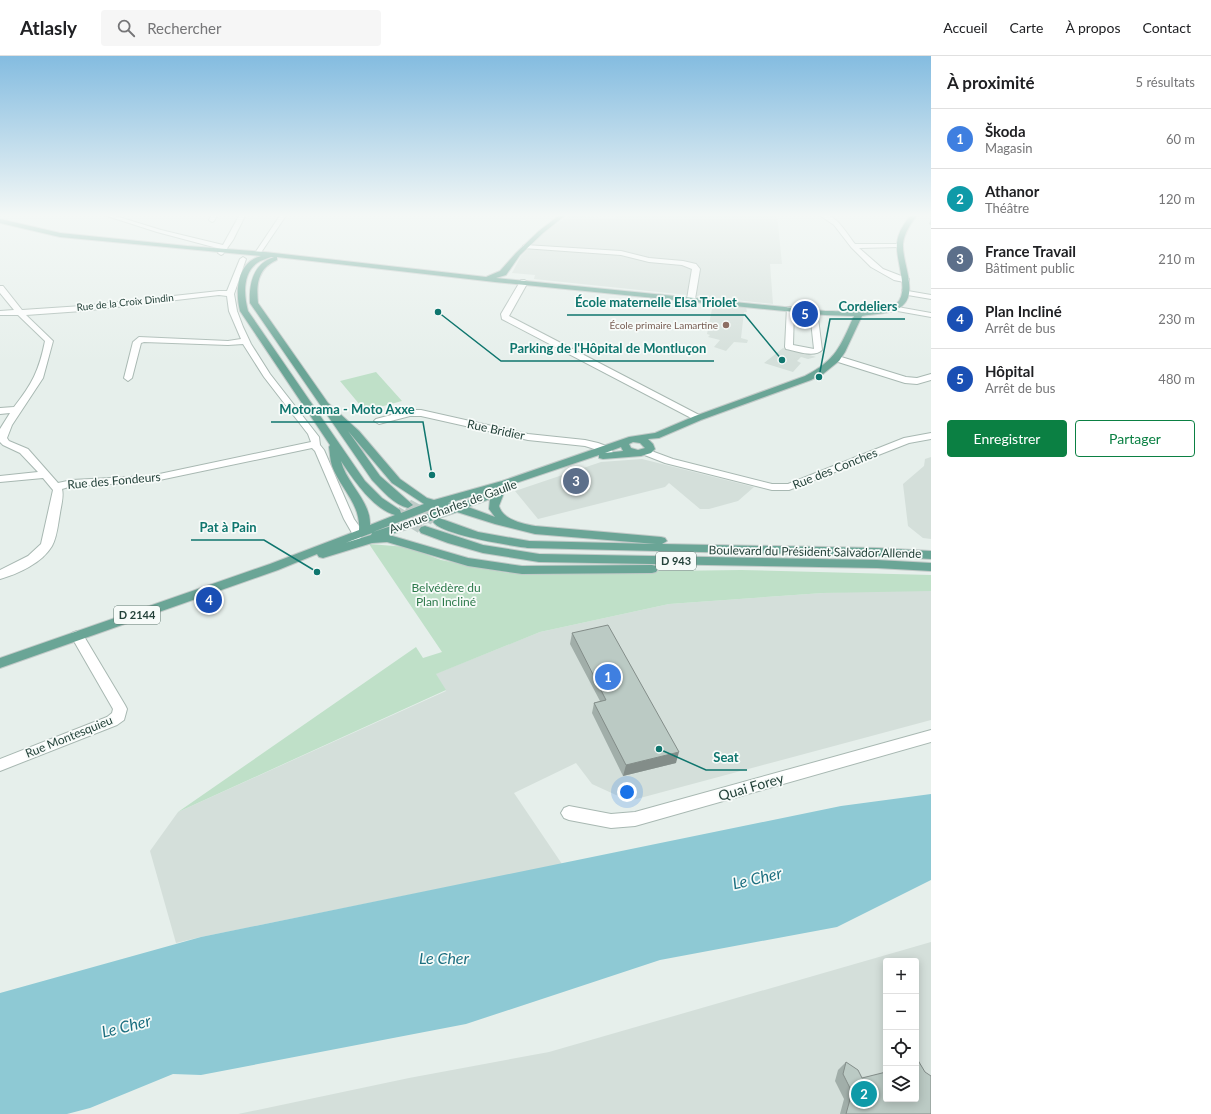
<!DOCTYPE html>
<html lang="fr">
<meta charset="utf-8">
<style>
:root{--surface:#fff;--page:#f6f6f6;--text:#202124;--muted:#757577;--line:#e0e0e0;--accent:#0b8043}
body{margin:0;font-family:Lato,sans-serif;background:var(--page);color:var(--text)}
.controls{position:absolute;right:12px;bottom:12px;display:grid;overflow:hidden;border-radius:4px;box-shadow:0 2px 10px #0003}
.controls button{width:36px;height:36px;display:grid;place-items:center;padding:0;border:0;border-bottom:1px solid var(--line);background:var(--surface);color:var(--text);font:20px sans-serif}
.you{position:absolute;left:627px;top:736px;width:14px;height:14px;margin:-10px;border:3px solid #fff;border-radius:50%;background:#1a73e8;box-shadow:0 0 0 6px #1a73e833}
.badge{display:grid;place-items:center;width:26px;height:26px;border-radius:50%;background:var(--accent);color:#fff;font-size:13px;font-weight:700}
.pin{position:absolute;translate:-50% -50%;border:2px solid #fff;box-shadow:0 1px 4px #0006}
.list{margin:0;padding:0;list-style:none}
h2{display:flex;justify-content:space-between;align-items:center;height:52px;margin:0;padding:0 16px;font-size:17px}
h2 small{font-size:13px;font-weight:400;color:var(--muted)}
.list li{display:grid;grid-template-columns:26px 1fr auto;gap:12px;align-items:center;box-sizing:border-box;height:60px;padding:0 16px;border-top:1px solid var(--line)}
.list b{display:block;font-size:15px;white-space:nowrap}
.list p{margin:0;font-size:13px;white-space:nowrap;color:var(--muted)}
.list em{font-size:13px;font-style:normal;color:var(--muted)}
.actions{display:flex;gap:8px;padding:12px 16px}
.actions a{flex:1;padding:9px 0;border:1px solid var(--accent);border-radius:4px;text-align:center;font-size:14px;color:var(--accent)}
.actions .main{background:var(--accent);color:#fff}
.icon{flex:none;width:22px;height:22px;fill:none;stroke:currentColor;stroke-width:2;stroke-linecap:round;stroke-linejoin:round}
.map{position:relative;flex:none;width:931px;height:1058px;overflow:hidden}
header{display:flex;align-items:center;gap:24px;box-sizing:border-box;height:56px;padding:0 20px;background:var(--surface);border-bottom:1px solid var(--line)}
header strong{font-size:19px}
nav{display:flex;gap:22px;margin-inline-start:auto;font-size:14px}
.search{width:280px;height:36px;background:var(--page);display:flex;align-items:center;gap:10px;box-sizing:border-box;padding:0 14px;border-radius:4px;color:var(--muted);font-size:15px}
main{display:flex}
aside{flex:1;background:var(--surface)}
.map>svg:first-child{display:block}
.built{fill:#d4dfda;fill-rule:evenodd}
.green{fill:#bfe0c8}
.water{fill:#8ec9d4}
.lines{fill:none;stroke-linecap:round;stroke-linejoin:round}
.major-tunnel{stroke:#bfccc8;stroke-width:12;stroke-dasharray:12 5.5;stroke-linecap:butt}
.minor-casing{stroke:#a8b8b2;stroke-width:2}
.major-casing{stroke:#c2cac8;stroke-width:2}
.minor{fill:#fff;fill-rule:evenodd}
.major{fill:#6aa596;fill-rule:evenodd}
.wall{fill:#a1aea9}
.shaded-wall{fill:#838d89}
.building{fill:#bbcac4;stroke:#838d89}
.education-dot{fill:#8d6e63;stroke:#f7fbf9;stroke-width:1.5}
.labels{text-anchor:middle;stroke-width:3.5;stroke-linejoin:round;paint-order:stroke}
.far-street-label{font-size:10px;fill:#24423a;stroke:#f7fbf9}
.far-education-label{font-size:10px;fill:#785e54;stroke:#f7fbf9;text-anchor:end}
.shield{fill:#f7fbf9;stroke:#637a73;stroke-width:1}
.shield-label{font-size:11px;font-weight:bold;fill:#24423a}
.street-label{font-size:12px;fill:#24423a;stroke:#f7fbf9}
.park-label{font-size:12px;fill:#2d7a4b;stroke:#f7fbf9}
.near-street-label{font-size:14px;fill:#24423a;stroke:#f7fbf9}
.near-water-label{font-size:16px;font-style:italic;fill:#1c6f80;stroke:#f7fbf9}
.leader{fill:none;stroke:#0f766e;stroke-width:1.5}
.callout-dot{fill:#0f766e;stroke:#f7fbf9;stroke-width:1.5}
.callout-label{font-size:13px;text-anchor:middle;font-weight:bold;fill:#0f766e;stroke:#f7fbf9;stroke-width:3.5;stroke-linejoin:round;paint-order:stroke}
</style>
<header>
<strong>Atlasly</strong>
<div class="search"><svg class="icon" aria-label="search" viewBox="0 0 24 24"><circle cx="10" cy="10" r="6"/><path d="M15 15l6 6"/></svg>Rechercher</div>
<nav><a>Accueil</a><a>Carte</a><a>À propos</a><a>Contact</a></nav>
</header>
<main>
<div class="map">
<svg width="931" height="1058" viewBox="0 0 931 1058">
<rect width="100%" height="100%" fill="#e6efeb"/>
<!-- built -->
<path class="built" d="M617,158H777L782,208H770L773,248L534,223L535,219L512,217L521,200L546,175L570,159L614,163Z
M713,248L746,251L747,256H744L741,282L748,284L747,287L734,286L726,295L714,291L720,284L708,281L710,279L707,278Z
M783,292L797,295L816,301L808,303L801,301L797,305L801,307L793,316L764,307Z
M931,401V483L923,482L908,470L903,428L924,410L925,403Z
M642,403L754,431L738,445L709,453H700L669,427L665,431L538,463L515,435L601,406Z
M889,534L931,535V664L629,745L592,728L576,707L514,737L562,808L201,881L176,887L150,795L178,756L446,635L435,618L540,576L669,548L823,537Z
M931,886V1058H238L409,1022L549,996ZM886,905H916V1043H886Z"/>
<!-- green -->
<path class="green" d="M376,316L402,345L365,355L340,325Z
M369,488L407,491L441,504L508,517L741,514L931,519V535L823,537L669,548L540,576L436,618L446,634L178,756L416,591L423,602L442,596Z"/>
<!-- water -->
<path class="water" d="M931,738V824L837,871L660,904L466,968L201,1019L173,1018L90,1052L67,1058H0V937L201,881L841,750Z"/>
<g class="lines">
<!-- major-tunnel -->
<path class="major-tunnel" d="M408,449L439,466
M396,456L425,474"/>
<defs>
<path id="minor" d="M101,158H109L161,174L223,189L240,158H246L233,184L223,198L221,199L218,197L221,193L157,176Z
M212,158H218L214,165L212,166L209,164Z
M281,158H287L260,198H256L255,197Z
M818,158C836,156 845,176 855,188H902L903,189L900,191L859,192L883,213L909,223V227L894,224L871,211L851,191L834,169Z
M525,189L621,195L649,202L683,205L696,208L700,213L695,243L691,245L687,243L692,213L682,209L649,206L621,199L523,192V190Z
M243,201L246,203L234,238L237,255L243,271L251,288L270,318L319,381L320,389L324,394L354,463L364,477C360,483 357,488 349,486L347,483L352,477L344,463L315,395L312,392L150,426L72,430L62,433C64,440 61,450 60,457C58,468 57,481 52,490C42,507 18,518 0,523V514L28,500L41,488L53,434L43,422L0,426V420L38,416L20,397L3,389L0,386V373L10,357L0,358V352L14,351C32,328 39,315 45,285L18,259H0V255L14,254L0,237V230H3L22,254L82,250L219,235H227L240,203ZM219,239L227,240L229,255L241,283L228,285L139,281L133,286L124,322L128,325L132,322L141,287L144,286L228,289L243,288L264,321L308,378L311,386L150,420L72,424L58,427L28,393L9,385L7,382L12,369L43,322L53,285L26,259L82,255Z
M521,224H524L528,226L509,260L701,360L703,362L701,364H695L502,263L501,258Z
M902,234L931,239V243L902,238Z
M892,250L931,257V261L892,254Z
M787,251H790L794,253L793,289L814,293L810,256L814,254H817L822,294C814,302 796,295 786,293L785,291Z
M838,300L906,321L917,322L931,318V324L917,328L905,327L835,305L834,303Z
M410,354H421L528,378L585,384L598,387L609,391L615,399L610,402L606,401L601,395L585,390L528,384L421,360H410L379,368L374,365L376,363Z
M931,377V383L909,387L789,434H772L665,407L642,398L641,396L646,393L673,403L772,428H788L904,382Z
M77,575L82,577L125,649L127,653L124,664L117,669L0,715V703L107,661L112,657L113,653L71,580L72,577Z
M931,674V686L635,770L611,772L569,764L564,762L561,757L564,752L569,750L611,758L635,756Z"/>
<path id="major" d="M561,158H567L543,177L520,199L506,219L496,222L825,255C841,255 885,258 897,247C910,235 895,203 897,187C898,176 905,166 912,158H918C911,167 904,177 903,188C902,210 922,242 896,254C886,258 873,258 862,260L845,296L839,305L823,318L811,324L701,364L659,382L648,383L653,388L655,393L651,397L641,400L603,403L599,402V399L507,430L511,433L504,437L499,450C503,464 523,468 535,470L661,481L665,482L667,485L662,488L877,492L931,495V503L877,500L529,492C512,490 442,479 433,466L435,464L439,462L478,476L529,485L656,488L535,478L495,468L457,456L389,479L468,502L522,510L652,509L656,510L658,513L656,516L652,517L522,518L468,510L387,486L372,487L323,502L319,501L317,498L278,514L0,612V602L270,508L359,474C361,448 340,432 332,410C330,404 330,397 329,391L330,389L240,255C235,235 237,206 261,200L60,181L0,167V163L60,177L187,190L265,196L486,221L500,215L516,197L539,175ZM271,201H274C253,208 249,227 250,247L372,424C382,434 394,449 408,452L413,449L380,420L348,375L392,427L424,448L401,457L400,454L382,442L365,425L248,255C244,240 242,218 257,207C261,204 266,203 271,201ZM277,201L495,226L825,259L854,260C840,291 836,304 805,320L695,360L655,377L629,381L502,425L434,444L427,442L400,423L359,375L328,347L258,247C256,228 258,212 277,204ZM633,386L640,387L645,392L638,394L631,392L629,388ZM621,391L623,395L605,397ZM341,405C353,423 373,453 395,459L370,469C371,445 346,427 341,405ZM495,434L455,449L448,447ZM490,443L489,453L495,461L468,451ZM435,452L443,453L373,476ZM372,477L371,479L345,487Z
M425,470L483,489L539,498L877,504L931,507V515L877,512L539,506L483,497L448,487L421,477L419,474L421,471Z"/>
</defs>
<!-- minor casing -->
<use href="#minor" class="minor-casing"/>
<!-- major casing -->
<use href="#major" class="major-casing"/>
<!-- minor -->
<use href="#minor" class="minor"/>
<!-- major -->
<use href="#major" class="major"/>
</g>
<!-- wall -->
<path class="wall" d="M931,163V169L929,168Z
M572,577L676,707L623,720L592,657L594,647L600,645L570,588Z
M846,1006L862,1022L931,1058H840L844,1043L835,1025L838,1014Z"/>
<!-- shaded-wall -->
<path class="shaded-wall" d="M679,696L676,707L623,720L626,709Z"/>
<!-- building -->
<path class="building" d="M608,569L679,696L626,709L594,647L606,644L572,577Z
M916,1001L925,1016L931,1020V1058H846L852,1036L843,1018L846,1006L858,1014L862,1022L886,1016V1043H916Z"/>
<!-- sky -->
<linearGradient id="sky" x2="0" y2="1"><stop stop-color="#84bce0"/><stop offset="0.52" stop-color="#f4f8f6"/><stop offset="1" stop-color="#f4f8f6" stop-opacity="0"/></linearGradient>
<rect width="931" height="306" fill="url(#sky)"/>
<!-- markers -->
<circle class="education-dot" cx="726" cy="269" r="4"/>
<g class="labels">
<!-- far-street labels -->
<g class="far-street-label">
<text transform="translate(125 246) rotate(-6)" y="4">Rue de la Croix Dindin</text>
</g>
<!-- far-education labels -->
<g class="far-education-label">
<text x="718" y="273">École primaire Lamartine</text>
</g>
<!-- shield labels -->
<g class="shield">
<rect x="656" y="496" width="40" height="18" rx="3"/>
<rect x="114" y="550" width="46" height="18" rx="3"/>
</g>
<g class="shield-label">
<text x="676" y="509">D 943</text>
<text x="137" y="563">D 2144</text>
</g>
<!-- street labels -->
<g class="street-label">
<text transform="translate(496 374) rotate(12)" y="4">Rue Bridier</text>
<text transform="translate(835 413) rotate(-22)" y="4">Rue des Conches</text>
<text transform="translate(114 425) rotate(-5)" y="4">Rue des Fondeurs</text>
<text transform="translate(453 451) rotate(-20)" y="4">Avenue Charles de Gaulle</text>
<text transform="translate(815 496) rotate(1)" y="4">Boulevard du Président Salvador Allende</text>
<text transform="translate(69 681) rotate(-22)" y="4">Rue Montesquieu</text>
</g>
<!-- park labels -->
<g class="park-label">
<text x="446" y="536">Belvédère du<tspan x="446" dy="14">Plan Incliné</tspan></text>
</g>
<!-- near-street labels -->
<g class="near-street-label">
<text transform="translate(751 731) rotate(-16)" y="5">Quai Forey</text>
</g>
<!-- near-water labels -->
<g class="near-water-label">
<text transform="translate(757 822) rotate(-13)" y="6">Le Cher</text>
<text x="444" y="908">Le Cher</text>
<text transform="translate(126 970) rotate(-14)" y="6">Le Cher</text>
</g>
</g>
<!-- callouts -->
<path class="leader" d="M782 304L745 259H567M819 321L830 263H905M438 256L501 305H714M432 419L423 366H271M317 516L264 484H191M659 693L706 714H747"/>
<g class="callout-dot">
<circle cx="782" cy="304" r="4"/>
<circle cx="819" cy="321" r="4"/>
<circle cx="438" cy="256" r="4"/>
<circle cx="432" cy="419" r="4"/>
<circle cx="317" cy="516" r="4"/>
<circle cx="659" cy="693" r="4"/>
</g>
<g class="callout-label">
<text x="656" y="251">École maternelle Elsa Triolet</text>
<text x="868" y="255">Cordeliers</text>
<text x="608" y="297">Parking de l'Hôpital de Montluçon</text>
<text x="347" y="358">Motorama - Moto Axxe</text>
<text x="228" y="476">Pat à Pain</text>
<text x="726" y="706">Seat</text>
</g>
</svg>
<div class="controls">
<button>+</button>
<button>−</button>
<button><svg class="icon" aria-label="locate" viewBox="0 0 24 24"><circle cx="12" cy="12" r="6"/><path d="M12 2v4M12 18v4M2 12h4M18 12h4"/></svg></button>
<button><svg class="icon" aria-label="layers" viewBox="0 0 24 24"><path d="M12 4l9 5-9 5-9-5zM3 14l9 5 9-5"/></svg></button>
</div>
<div class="you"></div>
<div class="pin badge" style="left:608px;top:621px;background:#3f7fe0">1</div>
<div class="pin badge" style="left:864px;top:1038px;background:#0f9aa8">2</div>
<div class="pin badge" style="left:576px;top:425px;background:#5c6f8a">3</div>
<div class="pin badge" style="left:209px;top:544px;background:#1a4fb4">4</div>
<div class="pin badge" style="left:805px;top:258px;background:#1a4fb4">5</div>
</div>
<aside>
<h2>À proximité<small>5 résultats</small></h2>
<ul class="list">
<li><span class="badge" style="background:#3f7fe0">1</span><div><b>Škoda</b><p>Magasin</p></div><em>60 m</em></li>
<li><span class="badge" style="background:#0f9aa8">2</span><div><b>Athanor</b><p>Théâtre</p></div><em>120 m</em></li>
<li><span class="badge" style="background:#5c6f8a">3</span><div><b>France Travail</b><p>Bâtiment public</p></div><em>210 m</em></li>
<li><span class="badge" style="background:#1a4fb4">4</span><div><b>Plan Incliné</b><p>Arrêt de bus</p></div><em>230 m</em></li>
<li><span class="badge" style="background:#1a4fb4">5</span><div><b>Hôpital</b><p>Arrêt de bus</p></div><em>480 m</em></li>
</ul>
<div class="actions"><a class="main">Enregistrer</a><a>Partager</a></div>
</aside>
</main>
